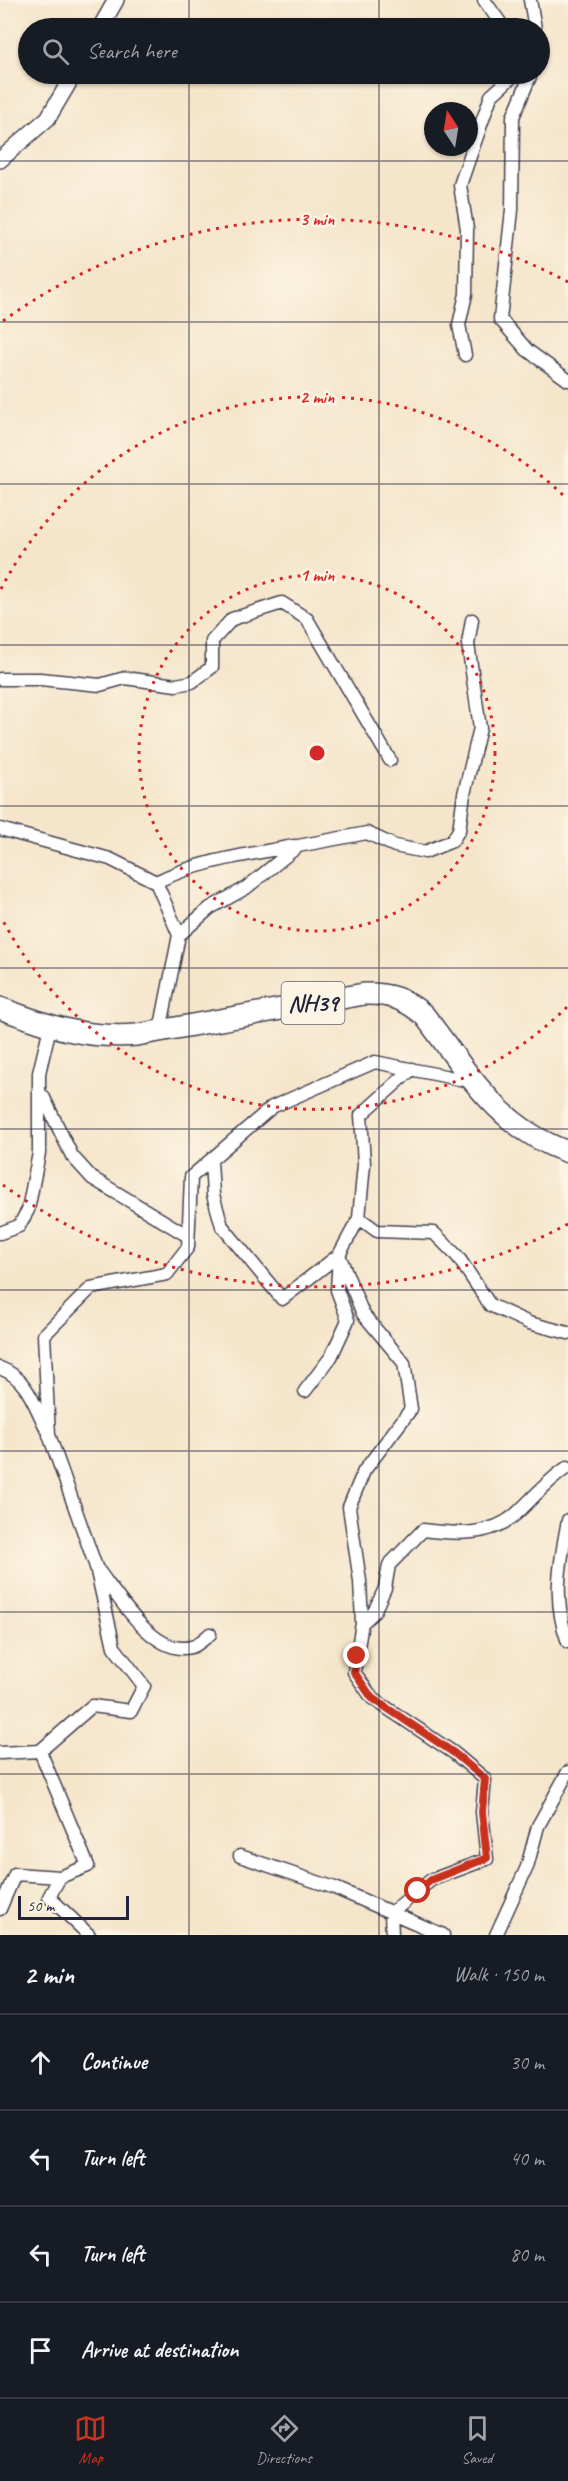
<!DOCTYPE html>
<meta charset="utf-8">
<style>
:root{--surface:#171b24;--page:#242831;--text:#f1f3f6;--muted:#9ea1a6;--line:#363941;--accent:#c8321e}
body{margin:0;font-family:Caveat,sans-serif;background:var(--page);color:var(--text)}
.compass{position:absolute;left:424px;top:102px;width:54px;height:54px;border-radius:50%;background:var(--surface);box-shadow:0 2px 4px #0004;rotate:348deg}
.scale{position:absolute;left:18px;bottom:15px;width:111px;box-sizing:border-box;padding-left:6px;border:3px solid #22223b;border-top:0;font-size:16px;line-height:21px;white-space:nowrap;color:#22223b;-webkit-text-stroke:4px #fcf5e5;paint-order:stroke}
.stop{position:absolute;width:18px;height:18px;margin:-14px;border:4px solid #c8321e;border-radius:50%;background:#fff}
.stop.end{background:#c8321e;border-color:#fff;box-shadow:0 2px 6px #0008}
.list{margin:0;padding:0;list-style:none}
h2{display:flex;justify-content:space-between;align-items:center;height:78px;margin:0;padding:0 24px;font-size:26px}
h2 small{font-size:20px;font-weight:400;color:var(--muted)}
.list li{display:grid;grid-template-columns:39px 1fr auto;gap:18px;align-items:center;box-sizing:border-box;height:96px;padding:0 24px;border-top:2px solid var(--line)}
.list b{display:block;font-size:22px;white-space:nowrap}
.list em{font-size:20px;font-style:normal;color:var(--muted)}
.icon{flex:none;width:33px;height:33px;fill:none;stroke:currentColor;stroke-width:2;stroke-linecap:round;stroke-linejoin:round}
.map{position:relative;flex:none;width:568px;height:1935px;overflow:hidden}
.search{position:absolute;background:var(--surface);box-shadow:0 2px 4px #0004;left:18px;right:18px;top:18px;height:66px;display:flex;align-items:center;gap:15px;box-sizing:border-box;padding:0 21px;border-radius:33px;color:var(--muted);font-size:22px}
.sheet{height:462px;background:var(--surface)}
nav{display:flex;justify-content:space-around;align-items:center;box-sizing:border-box;height:84px;border-top:2px solid var(--line);background:var(--surface);font-size:16px;color:var(--muted)}
nav a{display:grid;justify-items:center;gap:3px}
nav .on{color:var(--accent)}
.map>svg:first-child{display:block}
.lines{fill:none;stroke-linecap:round;stroke-linejoin:round}
.minor-casing{stroke:#423f50;stroke-width:15}
.tertiary-casing{stroke:#423f50;stroke-width:18}
.trunk-casing{stroke:#423f50;stroke-width:24}
.minor{stroke:#fff;stroke-width:12}
.tertiary{stroke:#fff;stroke-width:15}
.trunk{stroke:#fff;stroke-width:21}
.route{stroke:#c8321e;stroke-width:8}
.grid{fill:none;stroke:#22223b;stroke-width:1.5;stroke-opacity:0.55}
.ring{fill:none;stroke:#d62828;stroke-width:3;stroke-dasharray:3 6}
.labels{text-anchor:middle;stroke-width:5;stroke-linejoin:round;paint-order:stroke}
.shield{fill:#fcf5e5;stroke:#63616e;stroke-width:1.5}
.shield-label{font-size:24px;font-weight:bold;fill:#22223b}
.centre{fill:#d62828;stroke:#fcf5e5;stroke-width:3}
.ring-label{font-size:18px;text-anchor:middle;font-weight:bold;fill:#d62828;stroke:#fcf5e5;stroke-width:5;stroke-linejoin:round;paint-order:stroke}
</style>
<div class="map">
<svg width="568" height="1935" viewBox="0 0 568 1935">
<rect width="100%" height="100%" fill="#fcf5e5"/>
<filter id="ink" filterUnits="userSpaceOnUse"><feTurbulence type="fractalNoise" baseFrequency=".0167" numOctaves="2"/><feDisplacementMap in="SourceGraphic" scale="12" xChannelSelector="R" yChannelSelector="G"/><feConvolveMatrix kernelMatrix="1 2 1 2 8 2 1 2 1" color-interpolation-filters="sRGB"/></filter>
<filter id="wash" filterUnits="userSpaceOnUse"><feTurbulence type="fractalNoise" baseFrequency=".008" numOctaves="4" result="noise"/><feDisplacementMap in="SourceGraphic" scale="24" xChannelSelector="R" yChannelSelector="G"/><feGaussianBlur stdDeviation="1.35" result="paint"/><feColorMatrix in="noise" values="0 0 0 0 0 0 0 0 0 0 0 0 0 0 0 0 0 1.4 0 .05"/><feComposite in="paint" operator="in"/></filter>
<g filter="url(#wash)">
<rect width="100%" height="100%" fill="#f5e5ca"/>
</g>
<g filter="url(#ink)">
<g class="lines">
<defs>
<path id="minor" d="M484,0L504,28
M530,0L535,28
M540,50V52
M531,74L513,117L512,210L500,319L527,350L568,380
M465,355L459,325L466,294L467,229L460,185L491,96L515,74
M0,679H40L100,685L125,678L176,685L192,682L212,667V641L232,619L282,603L307,619L390,760
M0,829L110,859L156,882L179,935L160,1031
M156,882C198,861 247,855 294,846
M179,935L210,908L246,888L298,846L367,833L395,846L425,852L452,841L459,830L464,794L480,728L468,644L472,620
M43,1096L72,1156L92,1178L188,1236
M211,1160L213,1195L222,1226L282,1299L339,1255L337,1290L348,1320L331,1357L305,1391
M359,1218L377,1231L434,1233L458,1257L490,1305L529,1323L568,1333
M0,1233L19,1226L28,1210L39,1153V1073L50,1027
M0,1368C27,1378 34,1404 46,1428
M568,1520C560,1563 552,1600 568,1642
M98,1570C117,1595 154,1657 191,1647C197,1646 205,1638 210,1634
M362,1623L374,1612L385,1588L389,1565L423,1530C455,1534 490,1537 516,1514C533,1498 548,1480 568,1467
M0,1753L40,1751
M240,1856L335,1888L443,1935
M60,1877L49,1897L89,1935
M0,1909L15,1874L60,1877L88,1866L40,1751L92,1706L131,1711L144,1686L114,1647L96,1567L49,1435L44,1335L91,1288L167,1274L188,1247L191,1177L272,1107L375,1062L474,1082
M392,1935L391,1913L431,1880L487,1859L482,1812L485,1779L454,1753L372,1698L354,1672L362,1623L360,1581L349,1507L364,1471L411,1409L404,1363L363,1314L339,1255L359,1218L364,1164L361,1115L412,1069
M496,1935L527,1867L538,1826L568,1772"/>
<path id="tertiary" d="M100,28L116,0
M0,160L48,118L74,74"/>
<path id="trunk" d="M0,1008C48,1026 85,1039 137,1035L364,994C389,993 405,999 424,1015C466,1070 498,1128 568,1152"/>
</defs>
<!-- minor casing -->
<use href="#minor" class="minor-casing"/>
<!-- tertiary casing -->
<use href="#tertiary" class="tertiary-casing"/>
<!-- trunk casing -->
<use href="#trunk" class="trunk-casing"/>
<!-- minor -->
<use href="#minor" class="minor"/>
<!-- tertiary -->
<use href="#tertiary" class="tertiary"/>
<!-- trunk -->
<use href="#trunk" class="trunk"/>
</g>
</g>
<g class="lines" filter="url(#ink)">
<!-- route -->
<path class="route" d="M357,1656L354,1672L372,1698L454,1753L485,1779L482,1812L487,1858L431,1880L418,1891"/>
</g>
<!-- grid -->
<path class="grid" d="M189,0V28M379,0V28M189,74V1935M379,74V1935M0,161H568M0,322H568M0,484H568M0,645H568M0,806H568M0,968H568M0,1129H568M0,1290H568M0,1451H568M0,1612H568M0,1774H568"/>
<!-- distance rings -->
<g class="ring">
<circle cx="317" cy="753" r="178"/>
<path d="M567 1007A356 356 0 0 1 1 917M1 589A356 356 0 0 1 567 499"/>
<path d="M568 1224A534 534 0 0 1 3 1185M3 321A534 534 0 0 1 568 282"/>
</g>
<g class="labels">
<!-- shield labels -->
<rect class="shield" x="281.5" y="982" width="63" height="42" rx="4.5"/>
<g class="shield-label">
<text x="313" y="1011">NH39</text>
</g>
</g>
<circle cx="317" cy="753" r="9" class="centre"/>
<g class="ring-label">
<text x="317" y="225">3 min</text>
<text x="317" y="403">2 min</text>
<text x="317" y="581">1 min</text>
</g>
</svg>
<svg class="compass" viewBox="-18 -18 36 36"><path d="M0-13l5 13h-10z" fill="#e53935"/><path d="M0 13l5-13h-10z" fill="#9ea1a6"/></svg>
<div class="scale">50 m</div>
<div class="stop" style="left:418px;top:1891px"></div>
<div class="stop end" style="left:357px;top:1656px"></div>
<div class="search"><svg class="icon" aria-label="search" viewBox="0 0 24 24"><circle cx="10" cy="10" r="6"/><path d="M15 15l6 6"/></svg>Search here</div>
</div>
<section class="sheet">
<h2>2 min<small>Walk · 150 m</small></h2>
<ul class="list">
<li><svg class="icon" aria-label="ahead" viewBox="0 0 24 24"><path d="M12 20V5M6 11l6-6 6 6"/></svg><div><b>Continue</b></div><em>30 m</em></li>
<li><svg class="icon" aria-label="left" viewBox="0 0 24 24"><path d="M17 20v-9H6M10 6l-5 5 5 5"/></svg><div><b>Turn left</b></div><em>40 m</em></li>
<li><svg class="icon" aria-label="left" viewBox="0 0 24 24"><path d="M17 20v-9H6M10 6l-5 5 5 5"/></svg><div><b>Turn left</b></div><em>80 m</em></li>
<li><svg class="icon" aria-label="arrive" viewBox="0 0 24 24"><path d="M6 21V4h12l-3 4 3 4H6"/></svg><div><b>Arrive at destination</b></div></li>
</ul>
</section>
<nav>
<a class="on"><svg class="icon" aria-label="map" viewBox="0 0 24 24"><path d="M3 6l6-2 6 2 6-2v14l-6 2-6-2-6 2zM9 4v14M15 6v14"/></svg>Map</a>
<a><svg class="icon" aria-label="directions" viewBox="0 0 24 24"><path d="M12 3l9 9-9 9-9-9zM9 14v-3h6M13 9l2 2-2 2"/></svg>Directions</a>
<a><svg class="icon" aria-label="saved" viewBox="0 0 24 24"><path d="M7 4h10v16l-5-4-5 4z"/></svg>Saved</a>
</nav>
